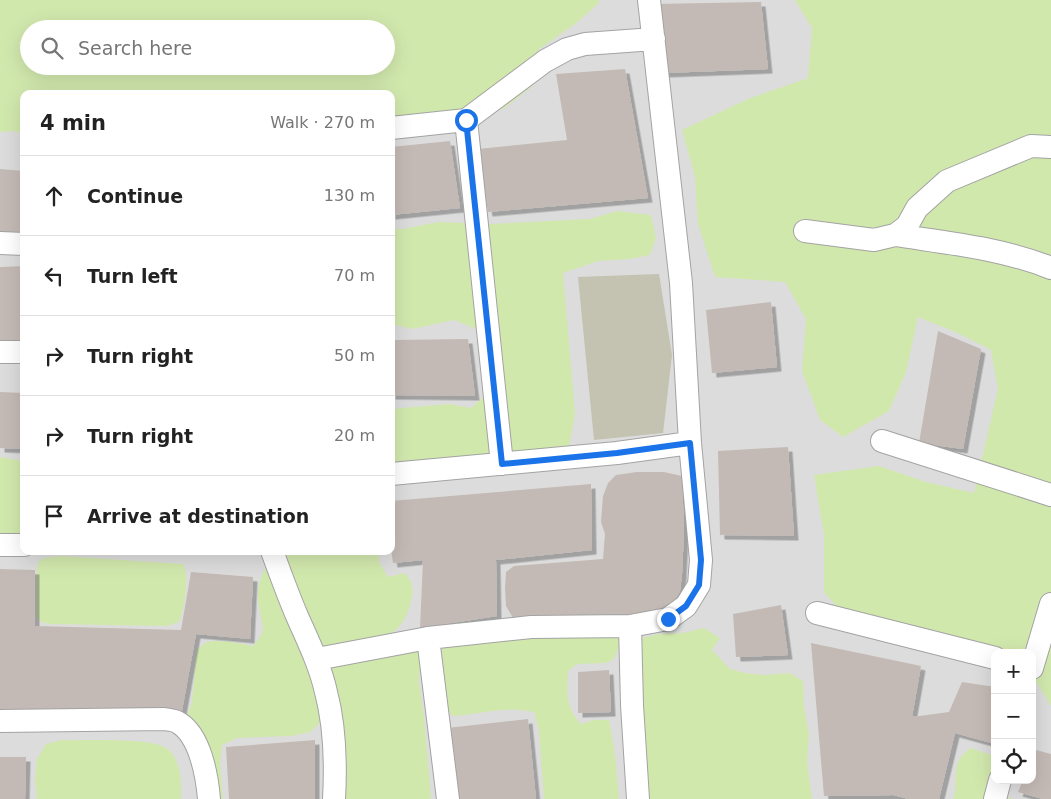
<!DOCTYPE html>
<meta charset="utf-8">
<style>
:root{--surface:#fff;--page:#f6f6f6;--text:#222;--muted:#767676;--line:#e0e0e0}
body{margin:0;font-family:"DejaVu Sans",sans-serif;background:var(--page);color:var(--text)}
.controls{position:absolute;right:15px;bottom:15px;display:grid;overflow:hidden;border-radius:10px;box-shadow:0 5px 20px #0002}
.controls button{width:45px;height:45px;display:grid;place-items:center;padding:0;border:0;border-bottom:1px solid var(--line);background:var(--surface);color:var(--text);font:25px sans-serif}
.stop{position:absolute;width:15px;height:15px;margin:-11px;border:4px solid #1a73e8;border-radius:50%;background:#fff}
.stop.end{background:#1a73e8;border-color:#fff;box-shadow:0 1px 5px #0008}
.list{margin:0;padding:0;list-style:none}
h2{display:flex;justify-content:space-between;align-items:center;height:65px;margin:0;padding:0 20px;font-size:21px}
h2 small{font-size:16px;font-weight:400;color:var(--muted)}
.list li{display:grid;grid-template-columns:32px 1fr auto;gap:15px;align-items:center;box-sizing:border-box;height:80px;padding:0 20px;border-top:1px solid var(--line)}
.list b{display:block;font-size:19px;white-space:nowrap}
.list em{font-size:16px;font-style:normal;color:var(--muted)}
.icon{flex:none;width:28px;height:28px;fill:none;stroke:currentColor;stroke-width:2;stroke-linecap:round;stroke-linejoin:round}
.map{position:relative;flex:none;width:1051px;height:799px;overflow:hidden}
.search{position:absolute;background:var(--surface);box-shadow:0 5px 20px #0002;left:20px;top:20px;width:375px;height:55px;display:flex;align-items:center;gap:12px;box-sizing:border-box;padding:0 18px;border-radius:28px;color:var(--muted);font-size:19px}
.panel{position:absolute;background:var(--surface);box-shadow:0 5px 20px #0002;left:20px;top:90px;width:375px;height:465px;border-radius:10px}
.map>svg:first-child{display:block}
.residential{fill:#dddcdc;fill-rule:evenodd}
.construction{fill:#c4c2b1}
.grass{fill:#d1e8ad;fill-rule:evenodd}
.building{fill:#c4bab5;filter:url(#shadow)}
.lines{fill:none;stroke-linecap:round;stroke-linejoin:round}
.minor-casing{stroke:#a3a3a3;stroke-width:24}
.minor{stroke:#fff;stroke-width:22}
.route{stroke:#1a73e8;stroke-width:6}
</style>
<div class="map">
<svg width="1051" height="799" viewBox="0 0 1051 799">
<defs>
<filter id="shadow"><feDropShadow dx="4.5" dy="4.5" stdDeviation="0" flood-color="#0004"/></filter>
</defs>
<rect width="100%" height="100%" fill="#f0ebe6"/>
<!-- residential -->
<path class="residential" d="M0,0H1051V799H0ZM29,29H386V66H29ZM24,94H391V551H24ZM995,653H1032V780H995Z"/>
<!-- construction -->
<path class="construction" d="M659,274L672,355L663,433L594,440L578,277Z"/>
<!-- grass -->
<path class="grass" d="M0,0H599V3L575,24L538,50L534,85L503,109L391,121V94H24V135L15,131L0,132ZM29,29H386V66H29Z
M795,0H1051V706L1034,678L1032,653H995L849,621L824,592V535L814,475L879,466L926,482L974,493L998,389L991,350L960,334L918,317L906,372L889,411L843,437L820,420L802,371L806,319L785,282L715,277L698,224L695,177L682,130L748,99L808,78L812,28Z
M617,211L651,215L656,238L650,255L629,259L598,261L563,273L575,414L567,458L404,464L391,460V409L450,404L471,408L489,392L493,346L474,328L454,320L412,329L391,324V229H403L438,222L490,224L590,219Z
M0,457L17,460L24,459V548L0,547Z
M278,551H379V562L388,577L405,573C414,583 414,592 410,605C407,614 404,622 397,629C384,640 340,644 322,647Z
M61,556L183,564C190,578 184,608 179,622L167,626L49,624L41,622L37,617V567L39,561L45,558Z
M267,566L302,648L322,712L319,724L310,732L291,736L237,738L222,745L220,764L223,799H197L187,716L192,702L197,650C200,647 203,644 207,642C220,639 239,643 253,646C257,641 262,636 263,629C263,624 261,618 260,613C256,596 257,581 267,566Z
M704,628L720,638L712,650L730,669L745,673L765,675L789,673L803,681L804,707L809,734L807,762L812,799H640L636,657L642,638L658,634L683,633Z
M515,635L619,637V647L614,659L605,663L577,664L568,671C567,693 565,707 581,724L593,720H609L615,755L619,799H544L539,730L534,712C502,706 483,714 453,716L444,708L438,656L447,644Z
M421,650L419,682L424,716L431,799H338L332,663Z
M61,740C85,741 148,737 166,748C181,757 182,784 181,799H37L35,780L37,759L46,744Z
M970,748L995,756V780L1001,794L1012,799H953C958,787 953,772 959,760C961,755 967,752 970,748Z"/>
<!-- building -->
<path class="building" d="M761,2L768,69L663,73L654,4Z
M625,69L648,198L488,212L478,149L567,140L556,74Z
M450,141L460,208L391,215V147Z
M0,169L24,171V238L0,237Z
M24,266V343H0V267Z
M771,302L777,367L712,373L706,310Z
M938,331L981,349L963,449L919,443Z
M468,339L475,396L391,395V340Z
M0,392L24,393V449L0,448Z
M788,447L794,536L720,535L718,451Z
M637,472H664L682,476L684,531L682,574L680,591L672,605L655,614L600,618H513L506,606L505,588L506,572L514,566L603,559L605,534L601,522L603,496L608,483L616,475Z
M591,484L592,550L496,560L497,616L420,628L423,560L393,563L391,548V501Z
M0,569L35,570V626L181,630L191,572L253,577L250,639L196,634L181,716L0,711Z
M781,605L788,655L736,657L733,614Z
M811,643L921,666L912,717L949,712L962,682L995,687V744L955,733L939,799H909L893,795L824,796Z
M609,670L611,712L578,713V672Z
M528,719L536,799H459L447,728Z
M315,740V799H229L226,747Z
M1036,750L1051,754V799H1043L1018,792L1023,780H1032V758Z
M0,757H26L25,799H0Z"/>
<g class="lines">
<defs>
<path id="minor" d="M466,120L502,464
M391,128L466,120L545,61L567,49L585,44L654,39
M805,231L874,240L895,235L907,226L917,208L947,181L1031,146L1051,147
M895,235C947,243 1001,248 1051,268
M0,243L24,244
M0,352H24
M882,441L1051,495
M391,474L617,453L690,443
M0,545H24
M272,551C280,573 288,595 297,616C308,641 320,665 326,692C335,726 336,763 334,799
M817,613L995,658
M317,659L428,638
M1032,668L1051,604
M0,721L164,719C169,720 175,720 179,723C200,736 207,775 209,799
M448,799L428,638L531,627L630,626
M638,799L632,705L630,626L668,619L686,606L699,585L701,560L690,443L681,283L649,0
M995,799L1000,780"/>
</defs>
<!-- minor casing -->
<use href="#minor" class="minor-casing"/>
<!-- minor -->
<use href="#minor" class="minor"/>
</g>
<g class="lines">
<!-- route -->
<path class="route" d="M466,120L502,464L617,453L690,443L701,560L699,585L686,606L668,619"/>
</g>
</svg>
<div class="controls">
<button>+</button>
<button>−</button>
<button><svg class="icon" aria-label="locate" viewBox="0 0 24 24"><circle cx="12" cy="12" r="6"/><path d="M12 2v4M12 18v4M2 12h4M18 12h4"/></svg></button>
</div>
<div class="stop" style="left:466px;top:120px"></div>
<div class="stop end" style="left:668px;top:619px"></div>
<div class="search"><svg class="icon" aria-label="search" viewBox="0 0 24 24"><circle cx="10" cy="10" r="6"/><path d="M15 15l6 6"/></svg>Search here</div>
<section class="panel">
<h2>4 min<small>Walk · 270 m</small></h2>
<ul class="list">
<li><svg class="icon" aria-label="ahead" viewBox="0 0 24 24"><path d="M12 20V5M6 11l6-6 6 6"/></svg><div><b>Continue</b></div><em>130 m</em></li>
<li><svg class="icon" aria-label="left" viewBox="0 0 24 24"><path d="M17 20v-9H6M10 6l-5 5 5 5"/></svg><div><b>Turn left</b></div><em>70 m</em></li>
<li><svg class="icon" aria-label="right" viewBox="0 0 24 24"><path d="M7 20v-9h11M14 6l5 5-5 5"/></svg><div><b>Turn right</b></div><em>50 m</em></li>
<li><svg class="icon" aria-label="right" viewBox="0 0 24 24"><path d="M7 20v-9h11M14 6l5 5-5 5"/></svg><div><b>Turn right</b></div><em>20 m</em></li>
<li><svg class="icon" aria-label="arrive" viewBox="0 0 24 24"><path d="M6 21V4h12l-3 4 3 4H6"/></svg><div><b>Arrive at destination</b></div></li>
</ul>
</section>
</div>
